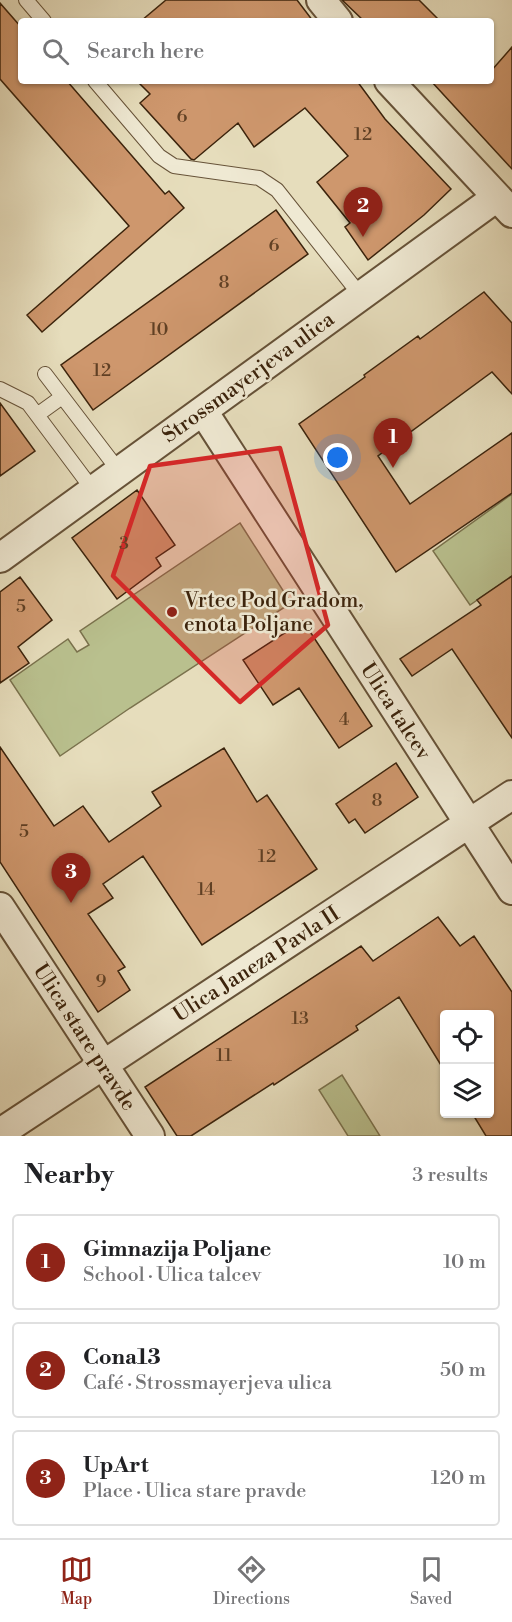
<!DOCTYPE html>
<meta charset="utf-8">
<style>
:root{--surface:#fff;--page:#f2f2f2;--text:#202124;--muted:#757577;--line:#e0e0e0;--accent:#8f2418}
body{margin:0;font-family:"Libre Bodoni",serif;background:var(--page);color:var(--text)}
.controls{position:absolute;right:18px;bottom:18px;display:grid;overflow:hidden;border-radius:6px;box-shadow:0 2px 4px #0004}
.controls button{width:54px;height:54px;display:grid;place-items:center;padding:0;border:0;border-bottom:2px solid var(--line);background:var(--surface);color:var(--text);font:30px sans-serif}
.you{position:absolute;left:338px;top:458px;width:21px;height:21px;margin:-15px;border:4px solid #fff;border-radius:50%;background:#1a73e8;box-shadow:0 0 0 9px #1a73e833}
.badge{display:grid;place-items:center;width:39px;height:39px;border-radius:50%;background:var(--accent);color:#fff;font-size:20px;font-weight:700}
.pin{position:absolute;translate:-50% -50px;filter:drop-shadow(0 2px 3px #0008)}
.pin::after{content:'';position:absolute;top:32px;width:21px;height:18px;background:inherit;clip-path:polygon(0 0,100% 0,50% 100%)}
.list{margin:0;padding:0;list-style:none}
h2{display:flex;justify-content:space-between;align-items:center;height:78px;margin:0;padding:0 24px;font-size:26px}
h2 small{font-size:20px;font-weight:400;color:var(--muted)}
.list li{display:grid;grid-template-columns:39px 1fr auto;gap:18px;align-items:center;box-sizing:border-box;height:96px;margin:0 12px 12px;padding:0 12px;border:2px solid var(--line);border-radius:6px}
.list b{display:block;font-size:22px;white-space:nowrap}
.list p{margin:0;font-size:20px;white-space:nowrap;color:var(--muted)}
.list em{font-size:20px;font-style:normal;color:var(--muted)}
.icon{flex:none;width:33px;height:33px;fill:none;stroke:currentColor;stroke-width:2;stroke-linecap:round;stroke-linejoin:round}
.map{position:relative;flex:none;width:512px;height:1136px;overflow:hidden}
.search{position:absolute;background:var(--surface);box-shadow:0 2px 4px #0004;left:18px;right:18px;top:18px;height:66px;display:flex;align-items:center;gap:15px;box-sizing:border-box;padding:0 21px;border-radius:6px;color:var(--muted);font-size:22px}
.sheet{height:402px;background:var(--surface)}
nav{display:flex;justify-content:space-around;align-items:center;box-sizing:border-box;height:84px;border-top:2px solid var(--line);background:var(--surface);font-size:16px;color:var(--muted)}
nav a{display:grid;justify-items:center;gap:3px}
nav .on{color:var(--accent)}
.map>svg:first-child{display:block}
.green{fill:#b9c08e;stroke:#7a724d;stroke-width:1.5}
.building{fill:#ce976d;stroke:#3b230c;stroke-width:1.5}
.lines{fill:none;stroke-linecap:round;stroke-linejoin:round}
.lane-casing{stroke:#665238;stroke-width:16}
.street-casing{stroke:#665238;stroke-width:32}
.lane{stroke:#efe9d3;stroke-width:14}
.street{stroke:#efe9d3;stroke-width:28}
.marked{fill:#d62828;fill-opacity:0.2;stroke:#d62828;stroke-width:4.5;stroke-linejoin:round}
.poi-dot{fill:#8f2418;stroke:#efe9d3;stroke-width:2}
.labels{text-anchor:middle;stroke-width:5;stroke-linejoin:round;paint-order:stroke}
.number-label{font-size:18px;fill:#604024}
.street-label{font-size:21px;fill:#3b230c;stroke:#efe9d3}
.poi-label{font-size:21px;fill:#3b230c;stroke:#efe9d3;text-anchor:start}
</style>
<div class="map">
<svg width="512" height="1136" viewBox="0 0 512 1136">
<rect width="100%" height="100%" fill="#e6ddbc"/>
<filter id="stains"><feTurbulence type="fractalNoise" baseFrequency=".00333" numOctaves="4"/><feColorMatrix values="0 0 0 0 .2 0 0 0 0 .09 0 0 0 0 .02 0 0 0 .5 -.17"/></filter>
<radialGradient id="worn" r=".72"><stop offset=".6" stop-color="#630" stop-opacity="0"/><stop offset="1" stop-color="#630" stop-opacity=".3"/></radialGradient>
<!-- green -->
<path class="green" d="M512,494V576L470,605L433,551Z
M240,523L291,603L130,708L60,756L10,680L68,639L77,652L89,645L80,631Z
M342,1075L380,1136H348L319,1090Z"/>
<!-- building -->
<path class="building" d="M166,0H297L313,21H141Z
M342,0H419L440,21H364Z
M0,3L21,27V81H67L165,194L169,191L184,208L42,332L27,315L129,226L0,79Z
M512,47V169L431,81H491V71Z
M137,81H357L385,119L451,189L424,215L368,260L345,227L350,223L317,182L348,156L305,108L254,147L238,123L194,160L191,159L140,103L150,94Z
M276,210L308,254L93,410L61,365Z
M484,292L512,323V394L492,372L378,456L410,504L512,433V493L396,572L299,424L365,377L364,375L418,336L420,339Z
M0,403L35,451L0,476Z
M137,490L175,545L156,558L161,566L117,599L72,538Z
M512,576V738L452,649L412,676L400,659L481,605L477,600Z
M20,577L52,620L18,647L29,663L0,683V592Z
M303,621L372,726L339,748L299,688L273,705L243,660Z
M0,747L54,826L83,806L109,842L161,806L152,792L224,748L257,802L267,795L317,869L202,945L143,856L103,884L113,898L88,914L125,967L118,971L130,990L98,1012L0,862Z
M396,763L418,797L365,833L355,819L349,823L336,804Z
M438,917L460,946L474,936L512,992V1136H486L472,1113H489V1014H444V1070L399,997L356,1026L358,1030L274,1085L273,1083L191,1136H177L145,1087L361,946L373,961Z"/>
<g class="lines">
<defs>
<path id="lane" d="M26,0L44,21
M95,81L159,156L174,166L259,178L277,190L361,296
M45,374L119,471
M0,389L28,403L93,490
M37,415L62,397"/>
<path id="street" d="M321,0L338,21
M389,81L512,213
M203,411L512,890
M0,558L497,197
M0,907L150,1136
M0,1133L512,795"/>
</defs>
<!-- lane casing -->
<use href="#lane" class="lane-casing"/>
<!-- street casing -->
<use href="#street" class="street-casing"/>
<!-- lane -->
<use href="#lane" class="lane"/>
<!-- street -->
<use href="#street" class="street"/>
</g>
<!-- marked area -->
<path class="marked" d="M280,448L328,625L240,702L113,576L150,466Z"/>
<!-- markers -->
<circle class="poi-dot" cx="172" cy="612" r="6"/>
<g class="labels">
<!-- number labels -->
<g class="number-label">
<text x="182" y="122">6</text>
<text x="363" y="140">12</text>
<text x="274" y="251">6</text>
<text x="224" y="288">8</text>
<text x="159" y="335">10</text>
<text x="102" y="376">12</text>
<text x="124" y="549">3</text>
<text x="21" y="612">5</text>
<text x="344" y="725">4</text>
<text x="377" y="806">8</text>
<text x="24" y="837">5</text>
<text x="267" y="862">12</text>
<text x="206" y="895">14</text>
<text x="101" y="987">9</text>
<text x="300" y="1024">13</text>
<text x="224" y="1061">11</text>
</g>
<!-- street labels -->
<g class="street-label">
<text transform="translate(248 377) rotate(-36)" y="7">Strossmayerjeva ulica</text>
<text transform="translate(396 711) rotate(57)" y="7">Ulica talcev</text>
<text transform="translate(256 964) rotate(-33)" y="7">Ulica Janeza Pavla II</text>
<text transform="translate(85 1037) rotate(57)" y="7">Ulica stare pravde</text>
</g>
<!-- poi labels -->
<g class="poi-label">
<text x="184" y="607">Vrtec Pod Gradom,<tspan x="184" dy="24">enota Poljane</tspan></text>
</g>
</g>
<rect width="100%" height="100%" filter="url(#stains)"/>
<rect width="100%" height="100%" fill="url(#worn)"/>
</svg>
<div class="controls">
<button><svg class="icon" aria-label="locate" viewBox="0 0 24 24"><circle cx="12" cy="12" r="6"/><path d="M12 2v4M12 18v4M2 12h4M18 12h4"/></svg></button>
<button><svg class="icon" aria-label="layers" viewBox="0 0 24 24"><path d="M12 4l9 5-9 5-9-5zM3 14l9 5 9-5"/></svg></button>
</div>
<div class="you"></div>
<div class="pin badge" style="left:393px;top:468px">1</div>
<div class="pin badge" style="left:363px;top:237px">2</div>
<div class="pin badge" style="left:71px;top:903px">3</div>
<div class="search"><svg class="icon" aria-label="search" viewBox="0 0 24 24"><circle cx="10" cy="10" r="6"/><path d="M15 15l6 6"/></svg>Search here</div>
</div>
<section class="sheet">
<h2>Nearby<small>3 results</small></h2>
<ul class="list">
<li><span class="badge">1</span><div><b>Gimnazija Poljane</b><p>School · Ulica talcev</p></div><em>10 m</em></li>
<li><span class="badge">2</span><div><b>Cona13</b><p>Café · Strossmayerjeva ulica</p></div><em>50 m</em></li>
<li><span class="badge">3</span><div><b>UpArt</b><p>Place · Ulica stare pravde</p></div><em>120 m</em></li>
</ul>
</section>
<nav>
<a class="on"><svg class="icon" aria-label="map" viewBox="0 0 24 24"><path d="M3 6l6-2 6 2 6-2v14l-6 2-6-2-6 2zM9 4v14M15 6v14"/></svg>Map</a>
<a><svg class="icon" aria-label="directions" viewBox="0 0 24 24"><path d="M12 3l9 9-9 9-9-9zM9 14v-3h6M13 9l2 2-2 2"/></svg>Directions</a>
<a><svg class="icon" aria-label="saved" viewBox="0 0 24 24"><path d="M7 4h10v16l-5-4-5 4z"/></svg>Saved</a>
</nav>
